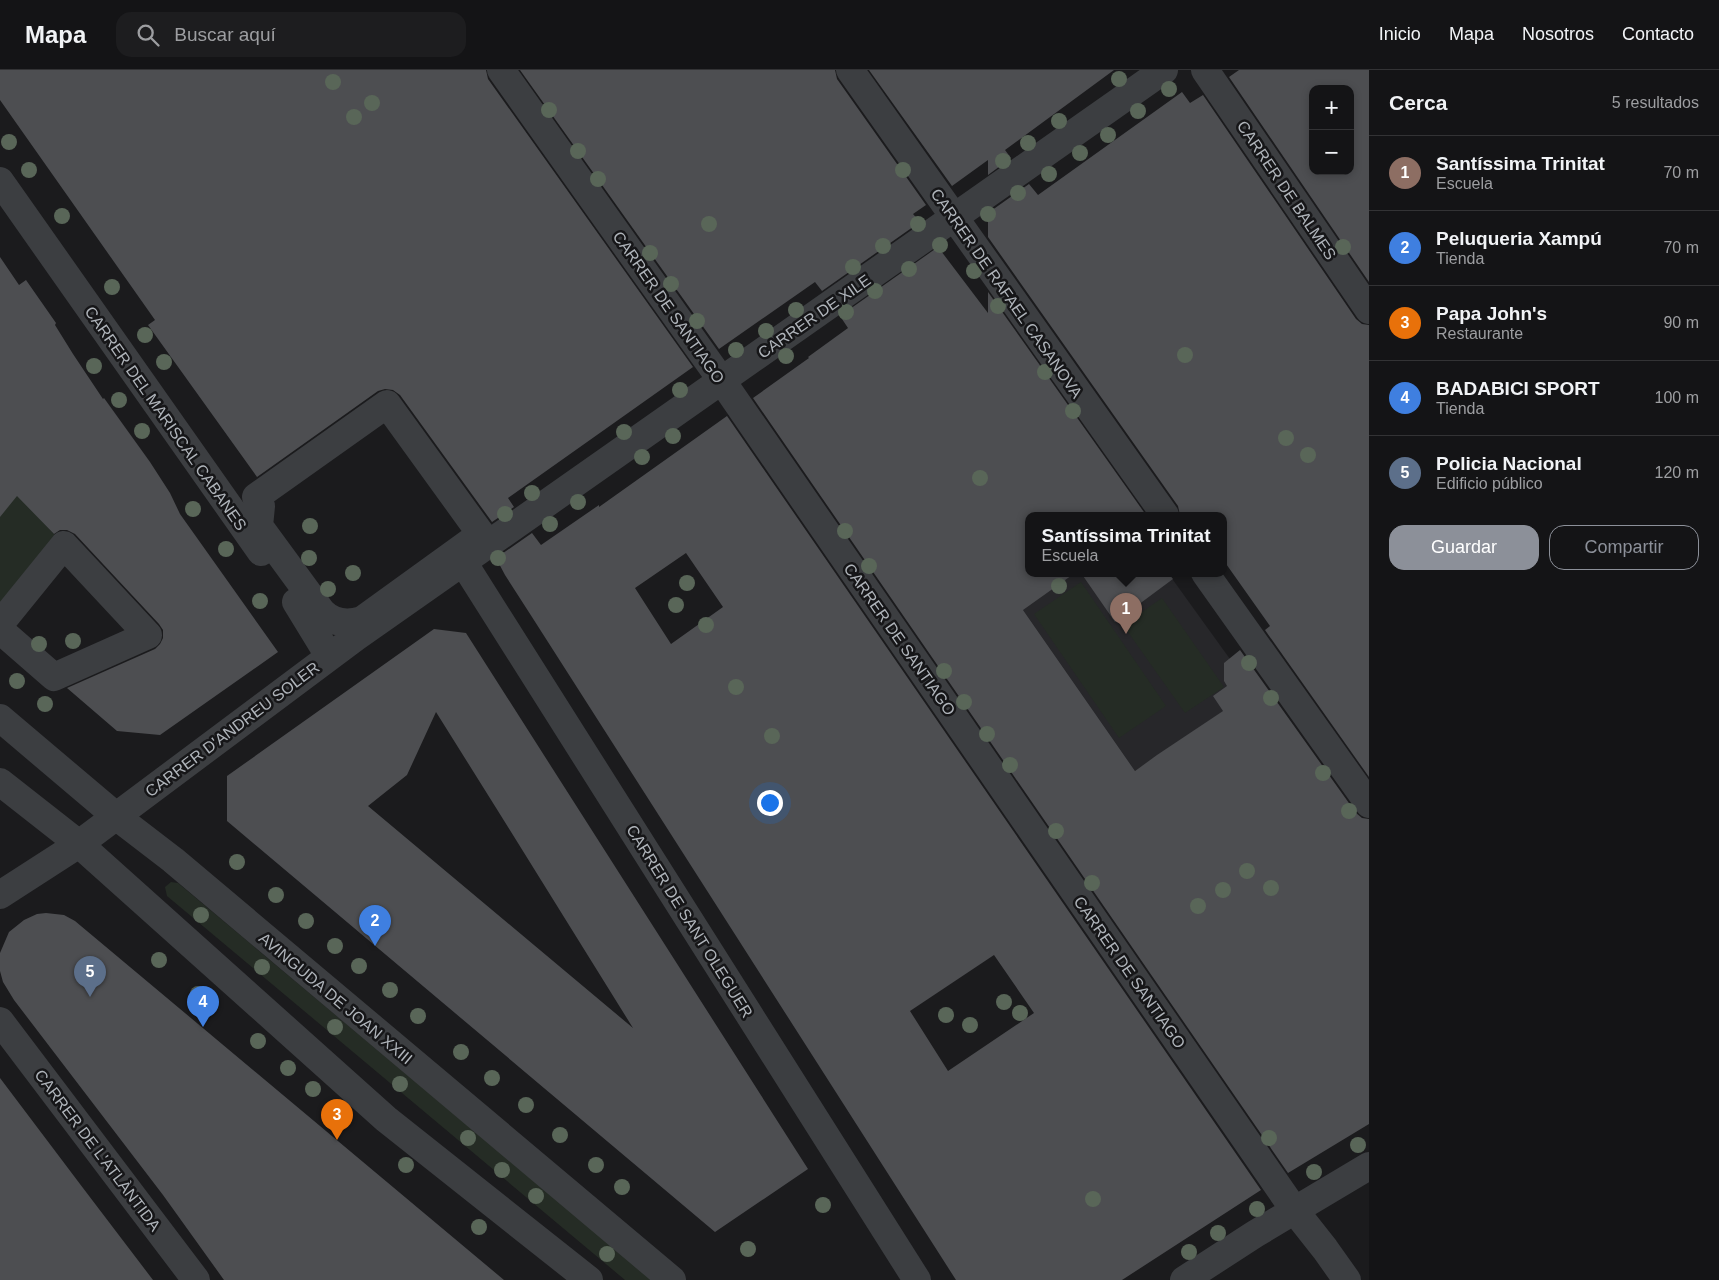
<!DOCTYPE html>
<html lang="es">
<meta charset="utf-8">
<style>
:root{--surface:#141416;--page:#1d1d1f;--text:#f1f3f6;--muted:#9d9ea1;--line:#333335;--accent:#8c9099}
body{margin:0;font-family:Arial,sans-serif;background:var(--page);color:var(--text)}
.controls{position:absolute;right:15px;top:15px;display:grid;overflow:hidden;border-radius:10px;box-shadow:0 2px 8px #0003}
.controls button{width:45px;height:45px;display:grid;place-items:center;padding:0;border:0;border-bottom:1px solid var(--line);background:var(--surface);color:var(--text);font:25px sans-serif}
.you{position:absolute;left:769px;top:732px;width:18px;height:18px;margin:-12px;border:4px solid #fff;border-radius:50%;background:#1a73e8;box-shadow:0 0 0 8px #1a73e833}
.badge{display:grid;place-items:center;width:32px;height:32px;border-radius:50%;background:var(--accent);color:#fff;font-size:16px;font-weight:700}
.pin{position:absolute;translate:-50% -41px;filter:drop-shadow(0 1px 2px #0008)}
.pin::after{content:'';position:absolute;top:26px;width:18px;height:15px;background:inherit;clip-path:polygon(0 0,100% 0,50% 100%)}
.popup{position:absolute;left:1025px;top:442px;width:202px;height:65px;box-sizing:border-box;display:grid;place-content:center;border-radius:10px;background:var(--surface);filter:drop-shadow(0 1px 4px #0005);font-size:16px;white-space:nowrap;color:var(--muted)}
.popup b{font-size:19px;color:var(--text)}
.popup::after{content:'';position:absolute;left:50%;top:100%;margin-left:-10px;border:10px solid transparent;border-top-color:var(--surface)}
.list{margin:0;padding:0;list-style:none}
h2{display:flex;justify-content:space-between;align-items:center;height:65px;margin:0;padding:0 20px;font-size:21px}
h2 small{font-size:16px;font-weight:400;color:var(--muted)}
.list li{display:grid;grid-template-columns:32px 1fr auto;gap:15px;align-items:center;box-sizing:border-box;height:75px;padding:0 20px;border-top:1px solid var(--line)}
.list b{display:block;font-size:19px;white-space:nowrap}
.list p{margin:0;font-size:16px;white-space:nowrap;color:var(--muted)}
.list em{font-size:16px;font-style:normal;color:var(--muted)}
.actions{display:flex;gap:10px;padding:15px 20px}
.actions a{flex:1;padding:11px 0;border:1px solid var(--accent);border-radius:15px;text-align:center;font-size:18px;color:var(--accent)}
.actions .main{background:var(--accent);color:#fff}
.icon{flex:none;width:28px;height:28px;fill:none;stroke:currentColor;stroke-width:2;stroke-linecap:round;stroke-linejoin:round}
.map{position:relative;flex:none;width:1369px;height:1210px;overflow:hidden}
header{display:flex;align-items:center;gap:30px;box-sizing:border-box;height:70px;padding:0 25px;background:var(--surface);border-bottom:1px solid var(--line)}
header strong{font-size:24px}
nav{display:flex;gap:28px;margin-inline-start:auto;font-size:18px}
.search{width:350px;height:45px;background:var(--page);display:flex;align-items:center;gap:12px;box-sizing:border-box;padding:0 18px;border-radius:15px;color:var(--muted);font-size:19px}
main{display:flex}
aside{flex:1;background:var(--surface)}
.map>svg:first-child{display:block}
.built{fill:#27272a}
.green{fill:#252c25}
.building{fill:#4d4e51;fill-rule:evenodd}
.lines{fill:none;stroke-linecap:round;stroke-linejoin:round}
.minor{stroke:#3c3e41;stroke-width:28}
.tree{fill:#596658}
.labels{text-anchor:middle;stroke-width:5;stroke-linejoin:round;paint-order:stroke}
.street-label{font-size:16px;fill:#afb4ba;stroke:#161618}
</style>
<header>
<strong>Mapa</strong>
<div class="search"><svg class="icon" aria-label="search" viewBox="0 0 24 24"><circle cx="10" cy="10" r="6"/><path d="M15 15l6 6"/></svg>Buscar aquí</div>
<nav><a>Inicio</a><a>Mapa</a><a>Nosotros</a><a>Contacto</a></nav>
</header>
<main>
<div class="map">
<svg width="1369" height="1210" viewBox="0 0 1369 1210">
<rect width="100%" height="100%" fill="#1b1b1d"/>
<!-- built -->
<path class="built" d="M1032,503H1168L1253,621L1135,701L1023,540L1030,504Z"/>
<!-- green -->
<path class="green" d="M0,406L64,475L0,554Z
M1081,512L1166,636L1119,668L1034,544Z
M1162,528L1224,617L1185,643L1123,555Z
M171,812L178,813L652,1210H625L167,826L165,817Z"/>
<!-- building -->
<path class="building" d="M0,0H486L488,9L693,297L508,428L514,437L492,452L400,325L393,320L385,319L378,321L257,407L148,255L155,250L0,30Z
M520,0H835L837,9L926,135L913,144L920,152L822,221L815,212L719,279Z
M869,0H1114L1005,80L1011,88L988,105V90L952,116Z
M1239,0H1369V212L1229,7ZM1313,19H1350V101H1313Z
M1182,22L1190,33L1203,25L1356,249L1362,254L1369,255V707L1265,560L1270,556L1224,491V445H1180L1178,436L988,167V143L1029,114L1038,125Z
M938,177L988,243V222L1146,445H1028V503H1075L1023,540L1135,701L1157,685L1223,641L1213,626L1227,616L1224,611V593L1240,580L1356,743L1362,748L1369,749V1054L1288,1103L753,328L809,288L808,287L848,258L840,246Z
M0,187L19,215L26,210L56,253L55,255L73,284L103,329L104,328L150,392L170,423L180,444L278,582L160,665L117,661L67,618L155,579L160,574L163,568V560L159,554L75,464L67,460H60L54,464L17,426L0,447Z
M727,346L1261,1120L1122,1210H956L532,547L505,505L496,488L532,463L541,475L599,435V437ZM686,483L723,537L671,574L635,518ZM994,885L1034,943L948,1001L910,941Z
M1081,503H1168L1173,509L1115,552Z
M434,559L466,563L808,1099L715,1162L227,751V706ZM436,642L498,741L633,958L368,736L407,705Z
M46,843L64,845L75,851L504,1210H224L163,1125L14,930L3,912L0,901V883L9,862L24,850L37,844Z
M0,1008L83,1118L153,1210H0Z"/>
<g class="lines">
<!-- minor -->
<path class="minor" d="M501,0L722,311L1295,1141L1325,1179L1347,1210
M850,0L1165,445
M1205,0L1369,240
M0,111L261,482
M387,334L481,464L362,550C347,555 333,553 322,542L259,456L261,436L256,427Z
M463,492L917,1210
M1205,503L1369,734
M296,532L329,586
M0,554L64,475L148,565L54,607L0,560
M0,648L117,747L173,790L672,1210
M0,712L79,774L386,1049L589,1210
M0,825L79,774L356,567L1164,0
M0,951L196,1210
M1184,1210L1255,1164L1369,1096"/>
</g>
<!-- trees -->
<g class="tree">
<circle cx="1119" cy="9" r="8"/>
<circle cx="333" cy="12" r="8"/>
<circle cx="1169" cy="19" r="8"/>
<circle cx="372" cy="33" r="8"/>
<circle cx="549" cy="40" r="8"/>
<circle cx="1138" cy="41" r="8"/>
<circle cx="354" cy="47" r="8"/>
<circle cx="1059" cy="51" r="8"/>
<circle cx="1108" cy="65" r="8"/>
<circle cx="9" cy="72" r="8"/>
<circle cx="1028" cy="73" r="8"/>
<circle cx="578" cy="81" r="8"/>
<circle cx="1080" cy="83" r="8"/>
<circle cx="1003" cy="91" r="8"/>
<circle cx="29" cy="100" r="8"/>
<circle cx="903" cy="100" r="8"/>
<circle cx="1049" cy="104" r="8"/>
<circle cx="598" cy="109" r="8"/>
<circle cx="1018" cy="123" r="8"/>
<circle cx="988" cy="144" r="8"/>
<circle cx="62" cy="146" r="8"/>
<circle cx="709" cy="154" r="8"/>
<circle cx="918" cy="154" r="8"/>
<circle cx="940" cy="175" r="8"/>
<circle cx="883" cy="176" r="8"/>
<circle cx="1343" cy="177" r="8"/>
<circle cx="650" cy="183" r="8"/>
<circle cx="853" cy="197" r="8"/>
<circle cx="909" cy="199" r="8"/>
<circle cx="974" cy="201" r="8"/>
<circle cx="671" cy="214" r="8"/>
<circle cx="112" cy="217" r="8"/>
<circle cx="875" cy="221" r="8"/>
<circle cx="998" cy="236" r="8"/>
<circle cx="796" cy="240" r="8"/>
<circle cx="846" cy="242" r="8"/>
<circle cx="697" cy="251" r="8"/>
<circle cx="766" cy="261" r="8"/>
<circle cx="145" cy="265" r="8"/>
<circle cx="736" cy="280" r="8"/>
<circle cx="1185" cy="285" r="8"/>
<circle cx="786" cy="286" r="8"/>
<circle cx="164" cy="292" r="8"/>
<circle cx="94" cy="296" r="8"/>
<circle cx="1045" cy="302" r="8"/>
<circle cx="680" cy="320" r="8"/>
<circle cx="119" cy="330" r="8"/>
<circle cx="1073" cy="341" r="8"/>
<circle cx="142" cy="361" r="8"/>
<circle cx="624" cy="362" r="8"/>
<circle cx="673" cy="366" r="8"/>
<circle cx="1286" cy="368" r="8"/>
<circle cx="1308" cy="385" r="8"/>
<circle cx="642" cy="387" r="8"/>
<circle cx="980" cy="408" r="8"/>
<circle cx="532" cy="423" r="8"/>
<circle cx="578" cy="432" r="8"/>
<circle cx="193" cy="439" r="8"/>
<circle cx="505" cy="444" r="8"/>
<circle cx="550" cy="454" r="8"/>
<circle cx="310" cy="456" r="8"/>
<circle cx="845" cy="461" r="8"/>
<circle cx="226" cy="479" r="8"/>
<circle cx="309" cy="488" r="8"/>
<circle cx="498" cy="488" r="8"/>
<circle cx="869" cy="496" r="8"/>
<circle cx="353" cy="503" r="8"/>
<circle cx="687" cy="513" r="8"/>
<circle cx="1059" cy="516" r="8"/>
<circle cx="328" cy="519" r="8"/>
<circle cx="260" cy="531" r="8"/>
<circle cx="676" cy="535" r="8"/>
<circle cx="706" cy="555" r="8"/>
<circle cx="73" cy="571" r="8"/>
<circle cx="39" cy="574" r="8"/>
<circle cx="1249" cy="593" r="8"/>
<circle cx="944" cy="601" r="8"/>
<circle cx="17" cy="611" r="8"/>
<circle cx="736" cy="617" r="8"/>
<circle cx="1271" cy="628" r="8"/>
<circle cx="964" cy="632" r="8"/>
<circle cx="45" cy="634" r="8"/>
<circle cx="987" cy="664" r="8"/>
<circle cx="772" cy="666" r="8"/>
<circle cx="1010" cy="695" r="8"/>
<circle cx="1323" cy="703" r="8"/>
<circle cx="1349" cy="741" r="8"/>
<circle cx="1056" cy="761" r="8"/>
<circle cx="237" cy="792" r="8"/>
<circle cx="1247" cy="801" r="8"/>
<circle cx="1092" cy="813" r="8"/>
<circle cx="1271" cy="818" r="8"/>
<circle cx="1223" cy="820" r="8"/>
<circle cx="276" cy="825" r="8"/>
<circle cx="1198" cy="836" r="8"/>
<circle cx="201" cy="845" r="8"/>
<circle cx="306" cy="851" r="8"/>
<circle cx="335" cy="876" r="8"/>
<circle cx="159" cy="890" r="8"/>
<circle cx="359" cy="896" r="8"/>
<circle cx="262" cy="897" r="8"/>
<circle cx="390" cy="920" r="8"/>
<circle cx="198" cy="924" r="8"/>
<circle cx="1004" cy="932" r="8"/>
<circle cx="1020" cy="943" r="8"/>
<circle cx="946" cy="945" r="8"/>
<circle cx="418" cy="946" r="8"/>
<circle cx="970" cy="955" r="8"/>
<circle cx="335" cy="957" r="8"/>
<circle cx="258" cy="971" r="8"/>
<circle cx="461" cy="982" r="8"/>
<circle cx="288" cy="998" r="8"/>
<circle cx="492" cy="1008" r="8"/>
<circle cx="400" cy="1014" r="8"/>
<circle cx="313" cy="1019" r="8"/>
<circle cx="526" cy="1035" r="8"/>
<circle cx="560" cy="1065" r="8"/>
<circle cx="468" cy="1068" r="8"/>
<circle cx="1269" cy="1068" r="8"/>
<circle cx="1358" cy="1075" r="8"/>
<circle cx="406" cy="1095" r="8"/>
<circle cx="596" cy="1095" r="8"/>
<circle cx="502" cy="1100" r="8"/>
<circle cx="1314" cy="1102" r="8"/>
<circle cx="622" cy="1117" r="8"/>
<circle cx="536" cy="1126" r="8"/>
<circle cx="1093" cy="1129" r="8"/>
<circle cx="823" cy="1135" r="8"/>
<circle cx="1257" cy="1139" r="8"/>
<circle cx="479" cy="1157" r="8"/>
<circle cx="1218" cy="1163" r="8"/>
<circle cx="748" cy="1179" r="8"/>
<circle cx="1189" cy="1182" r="8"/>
<circle cx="607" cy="1184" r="8"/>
</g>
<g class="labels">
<!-- street labels -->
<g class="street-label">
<text transform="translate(1287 120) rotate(56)" y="6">CARRER DE BALMES</text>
<text transform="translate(1007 223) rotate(55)" y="6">CARRER DE RAFAEL CASANOVA</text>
<text transform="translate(669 237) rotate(55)" y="6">CARRER DE SANTIAGO</text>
<text transform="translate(814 246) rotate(-35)" y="6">CARRER DE XILE</text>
<text transform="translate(166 348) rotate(55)" y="6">CARRER DEL MARISCAL CABANES</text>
<text transform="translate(900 569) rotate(55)" y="6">CARRER DE SANTIAGO</text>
<text transform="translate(232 659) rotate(-37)" y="6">CARRER D'ANDREU SOLER</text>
<text transform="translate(690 851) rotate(58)" y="6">CARRER DE SANT OLEGUER</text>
<text transform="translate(1130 902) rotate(55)" y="6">CARRER DE SANTIAGO</text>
<text transform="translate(336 928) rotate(40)" y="6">AVINGUDA DE JOAN XXIII</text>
<text transform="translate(98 1080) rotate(53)" y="6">CARRER DE L'ATLÀNTIDA</text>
</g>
</g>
</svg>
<div class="controls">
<button>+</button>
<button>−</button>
</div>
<div class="you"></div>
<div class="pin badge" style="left:1126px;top:564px;background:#8d6e63">1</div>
<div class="popup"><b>Santíssima Trinitat</b>Escuela</div>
<div class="pin badge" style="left:375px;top:876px;background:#3f7fe0">2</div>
<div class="pin badge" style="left:337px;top:1070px;background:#e8710a">3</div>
<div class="pin badge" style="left:203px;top:957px;background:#3f7fe0">4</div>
<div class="pin badge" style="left:90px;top:927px;background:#5c6f8a">5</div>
</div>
<aside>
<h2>Cerca<small>5 resultados</small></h2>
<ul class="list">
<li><span class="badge" style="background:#8d6e63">1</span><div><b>Santíssima Trinitat</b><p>Escuela</p></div><em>70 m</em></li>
<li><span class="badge" style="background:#3f7fe0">2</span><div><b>Peluqueria Xampú</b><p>Tienda</p></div><em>70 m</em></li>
<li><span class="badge" style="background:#e8710a">3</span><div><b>Papa John's</b><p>Restaurante</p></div><em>90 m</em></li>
<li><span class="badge" style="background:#3f7fe0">4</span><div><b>BADABICI SPORT</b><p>Tienda</p></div><em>100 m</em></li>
<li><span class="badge" style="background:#5c6f8a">5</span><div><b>Policia Nacional</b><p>Edificio público</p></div><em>120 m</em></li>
</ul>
<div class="actions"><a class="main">Guardar</a><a>Compartir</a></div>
</aside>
</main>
